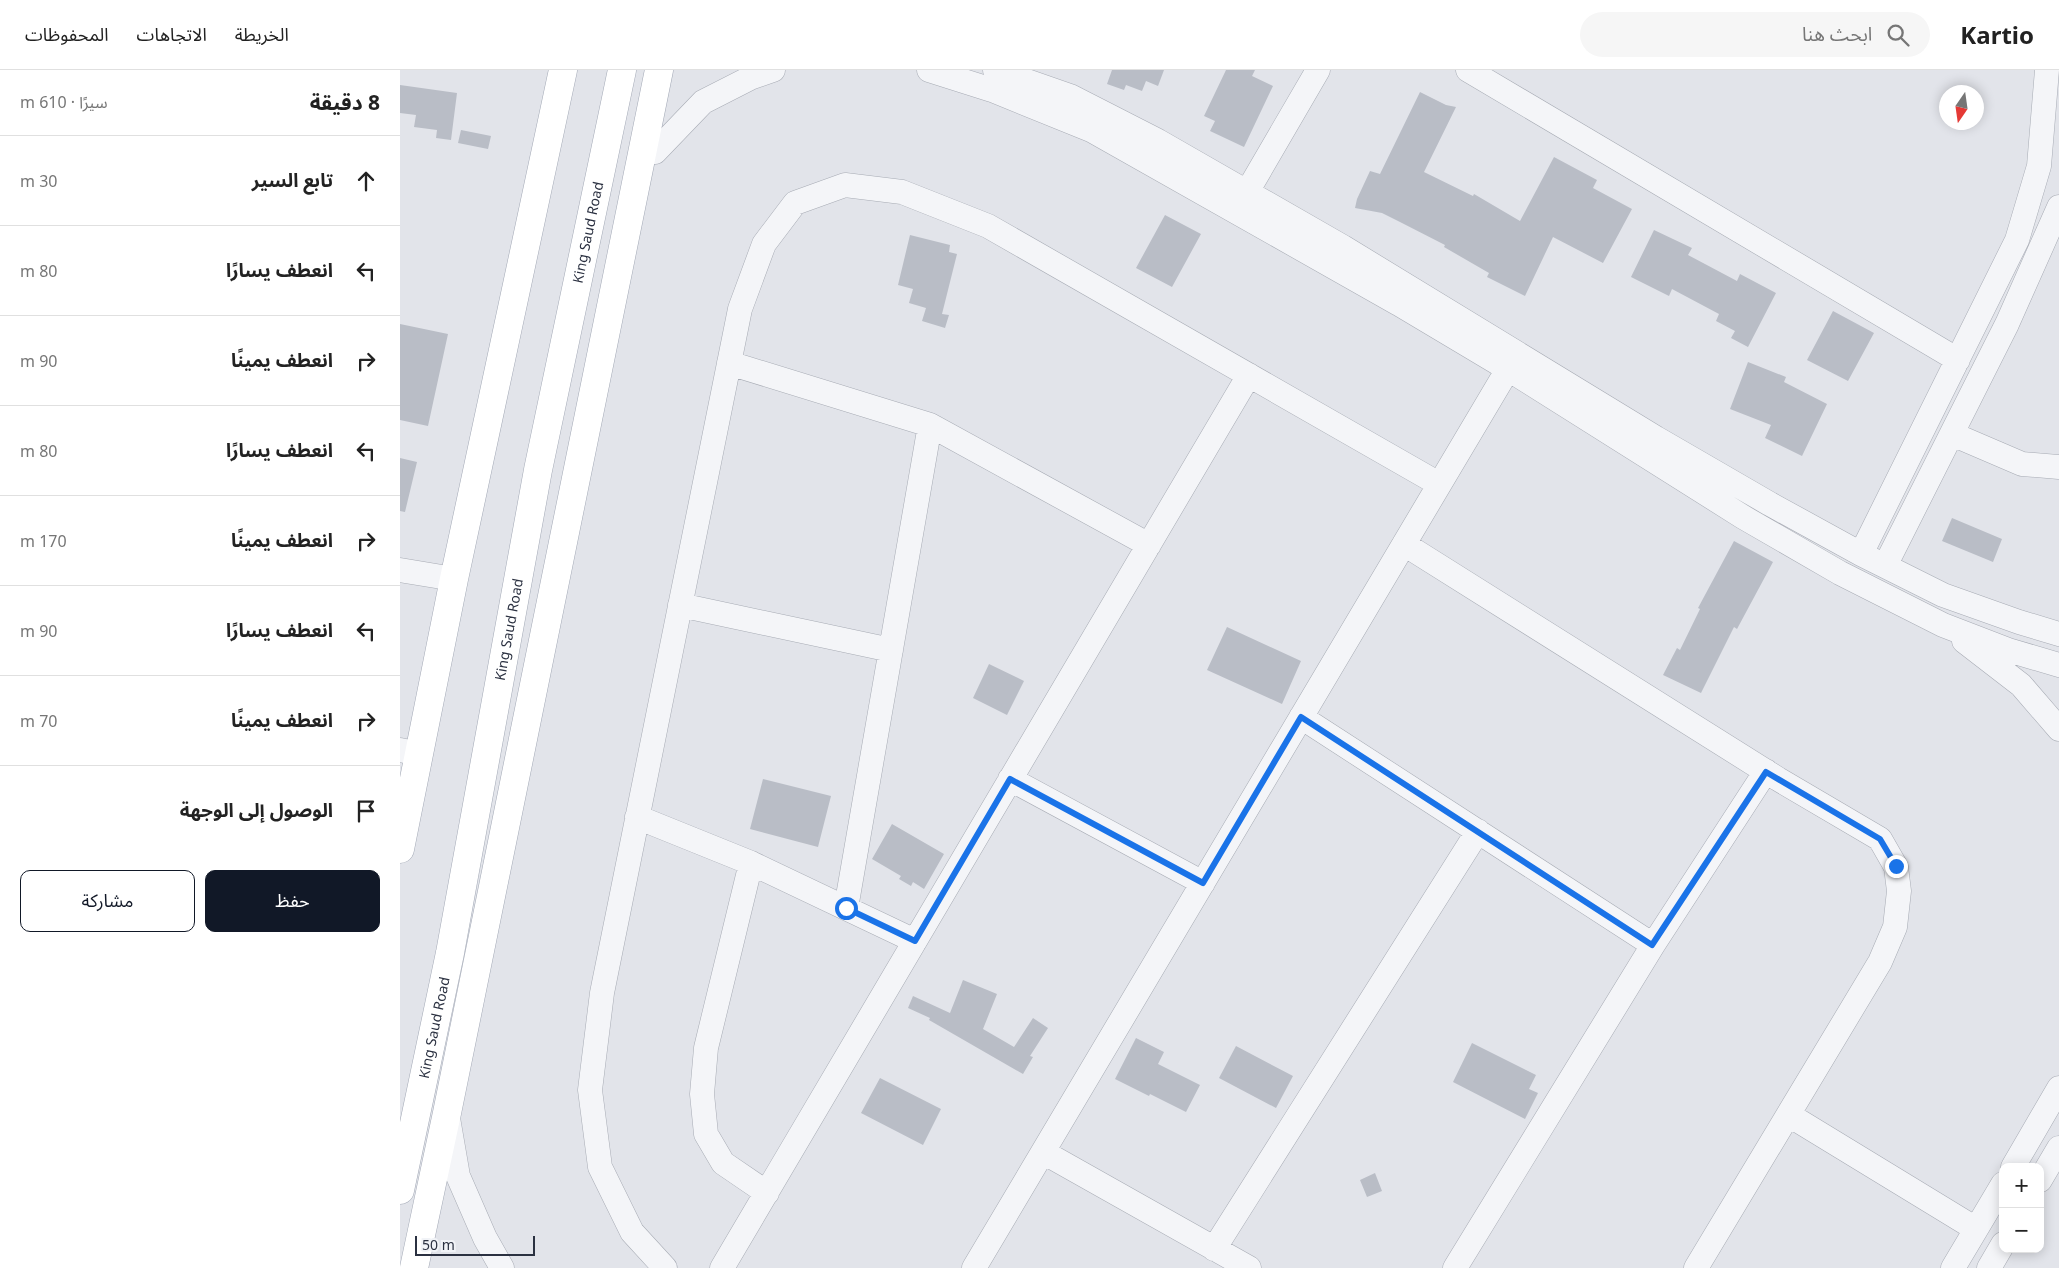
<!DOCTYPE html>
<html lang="ar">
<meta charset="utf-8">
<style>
:root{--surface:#fff;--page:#f6f6f6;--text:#222;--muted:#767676;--line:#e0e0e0;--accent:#111827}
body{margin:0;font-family:"Noto Sans","Noto Sans Arabic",sans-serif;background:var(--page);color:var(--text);direction:rtl}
.controls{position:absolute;right:15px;bottom:15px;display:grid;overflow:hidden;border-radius:10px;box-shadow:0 2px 12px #0003}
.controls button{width:45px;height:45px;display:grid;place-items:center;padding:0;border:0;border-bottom:1px solid var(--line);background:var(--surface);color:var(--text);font:25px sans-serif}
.compass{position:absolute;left:1539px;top:15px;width:45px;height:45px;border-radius:50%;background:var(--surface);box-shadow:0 2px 12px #0003;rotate:193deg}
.scale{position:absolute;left:15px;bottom:12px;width:120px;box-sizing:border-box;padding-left:5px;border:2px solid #2b3141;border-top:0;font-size:14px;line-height:18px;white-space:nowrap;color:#2b3141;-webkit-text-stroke:4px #f1f3f7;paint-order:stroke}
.stop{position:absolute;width:15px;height:15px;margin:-11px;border:4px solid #1a73e8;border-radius:50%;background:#fff}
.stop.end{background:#1a73e8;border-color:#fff;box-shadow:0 1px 5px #0008}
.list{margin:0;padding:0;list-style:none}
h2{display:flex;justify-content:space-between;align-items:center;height:65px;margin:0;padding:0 20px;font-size:21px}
h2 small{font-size:16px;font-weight:400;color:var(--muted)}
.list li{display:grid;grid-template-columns:32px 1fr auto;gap:15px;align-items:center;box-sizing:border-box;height:90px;padding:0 20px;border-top:1px solid var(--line)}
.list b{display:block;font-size:19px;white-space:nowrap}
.list em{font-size:16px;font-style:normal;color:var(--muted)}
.actions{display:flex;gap:10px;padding:15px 20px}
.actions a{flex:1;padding:11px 0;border:1px solid var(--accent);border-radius:10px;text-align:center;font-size:18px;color:var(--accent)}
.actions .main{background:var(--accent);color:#fff}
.icon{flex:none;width:28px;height:28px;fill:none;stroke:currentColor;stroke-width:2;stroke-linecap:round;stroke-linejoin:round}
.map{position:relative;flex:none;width:1659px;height:1198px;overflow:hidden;direction:ltr}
header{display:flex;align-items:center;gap:30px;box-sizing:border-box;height:70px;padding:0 25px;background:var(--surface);border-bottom:1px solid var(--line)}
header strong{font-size:24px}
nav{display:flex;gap:28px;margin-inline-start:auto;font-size:18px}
.search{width:350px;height:45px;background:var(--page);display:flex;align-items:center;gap:12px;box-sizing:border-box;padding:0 18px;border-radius:28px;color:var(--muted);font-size:19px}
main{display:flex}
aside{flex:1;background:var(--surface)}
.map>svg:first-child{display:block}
.building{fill:#b9bdc6}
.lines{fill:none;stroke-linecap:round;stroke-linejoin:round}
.minor-casing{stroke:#a7abb4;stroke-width:25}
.major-casing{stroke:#a2a8b5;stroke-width:29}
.minor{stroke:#f4f5f8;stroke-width:24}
.major{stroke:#fff;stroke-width:28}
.route{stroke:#1a73e8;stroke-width:6}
.labels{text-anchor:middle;stroke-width:4.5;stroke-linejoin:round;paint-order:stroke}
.street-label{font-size:14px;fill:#2b3141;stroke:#f1f3f7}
</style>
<header>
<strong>Kartio</strong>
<div class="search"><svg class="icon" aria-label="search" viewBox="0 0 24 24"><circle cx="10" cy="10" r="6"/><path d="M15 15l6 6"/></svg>ابحث هنا</div>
<nav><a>الخريطة</a><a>الاتجاهات</a><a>المحفوظات</a></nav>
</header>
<main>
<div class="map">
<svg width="1659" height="1198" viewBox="0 0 1659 1198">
<rect width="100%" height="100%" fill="#e2e4ea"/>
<!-- building -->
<path class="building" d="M712,0H764L758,16L746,11L742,21L726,15L724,20L707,14Z
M826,0H855L852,6L873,16L844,77L810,61L815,51L804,46Z
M0,15L57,23L51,70L36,68L37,60L14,57L16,45L0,43Z
M1020,22L1046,35L1056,37L1024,102L1073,126L1074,124L1120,151L1154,87L1197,110L1193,118L1232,139L1203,193L1153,167L1125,226L1087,207L1089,203L1044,177L1045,175L1000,152L982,143L955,138L957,129L970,101L980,104Z
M61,60L91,66L88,79L58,73Z
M765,145L801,164L772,217L736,198Z
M1254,160L1292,178L1288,185L1337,211L1340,204L1376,223L1348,277L1331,268L1335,261L1316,251L1319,244L1272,219L1269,226L1231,207Z
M510,165L550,175L549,182L557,184L542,244L549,245L545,258L522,251L526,238L509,233L513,219L498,215Z
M1433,241L1474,263L1448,311L1407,290Z
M0,254L48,264L28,356L0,350Z
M1348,292L1386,307L1384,312L1427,334L1402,386L1365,368L1371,355L1330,339Z
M0,388L17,392L5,442L0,441Z
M1552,448L1602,469L1593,492L1542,471Z
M1334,471L1373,492L1337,559L1334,557L1301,623L1263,605L1277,578L1280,580L1300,539L1298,538Z
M827,557L901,591L882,634L807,600Z
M589,594L624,611L607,645L573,628Z
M363,709L431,726L418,777L350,759Z
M492,754L544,784L524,819L513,812L511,816L499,809L501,806L472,789Z
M563,910L597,924L583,959L614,977L633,948L648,958L630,986L633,987L623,1004L529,950L530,948L508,938L513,926L550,943Z
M736,968L764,982L758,994L800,1015L786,1042L750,1024L749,1026L715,1009Z
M1072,973L1136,1005L1129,1019L1138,1023L1125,1049L1053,1012Z
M836,976L893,1006L876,1038L819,1008Z
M480,1008L541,1039L523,1075L461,1043Z
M975,1103L982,1121L967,1127L960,1110Z"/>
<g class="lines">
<defs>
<path id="minor" d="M529,0L592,20L693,61L999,234L1108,299L1343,447L1440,503L1543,555L1608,580L1659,595
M595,0L670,26L758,71L943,177L1256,368L1370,434L1461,484L1543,525L1619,552L1659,564
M1068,0L1558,290
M255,82L303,32L350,8L373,0
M847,122L918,0
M329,293L530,355L749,475
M1552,364L1622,394L1659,397
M1004,474L1378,709L1480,769L1496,797L1499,821L1495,857L1480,892L1296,1198
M1461,484L1617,170L1639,96L1647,0
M1485,496L1607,254L1659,137
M0,500L54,509
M280,535L491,580
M1564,571L1621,615L1659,659
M901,647L1253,875
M0,680L20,684
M610,709L803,813
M237,747L351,793L515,871
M351,793L306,978L302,1024L306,1064L323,1093L367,1123
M446,838L530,355
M1389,1045L1576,1159
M48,1048L58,1106L85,1168L102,1198
M643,1082L849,1198
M1613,1097L1659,1018
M1640,1110L1659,1078
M814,1179L1078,761
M265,1198L232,1162L200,1097L190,1020L202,923L340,239L364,174L395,133L445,115L502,122L588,156L1039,414
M322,1198L849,305
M574,1198L1108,299
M1055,1198L1253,875L1366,701
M1553,1198L1603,1114
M1589,1198L1603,1174"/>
<g id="major">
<path d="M0,779L54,509L163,0"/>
<path id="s1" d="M0,1120L50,883L138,400L222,0"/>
<path d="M14,1198L47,1043L259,0"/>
</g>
</defs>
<!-- minor casing -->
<use href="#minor" class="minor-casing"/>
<!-- major casing -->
<use href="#major" class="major-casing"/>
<!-- minor -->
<use href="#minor" class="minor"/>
<!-- major -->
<use href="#major" class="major"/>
</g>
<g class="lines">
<!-- route -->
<path class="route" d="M446,838L515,871L610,709L803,813L901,647L1252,875L1366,702L1480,769L1496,796"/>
</g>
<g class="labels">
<!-- street labels -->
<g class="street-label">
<text dy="5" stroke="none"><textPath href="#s1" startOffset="976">King Saud Road</textPath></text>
<text dy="5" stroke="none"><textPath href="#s1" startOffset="571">King Saud Road</textPath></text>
<text dy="5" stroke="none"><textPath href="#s1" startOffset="166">King Saud Road</textPath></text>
</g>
</g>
</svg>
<div class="controls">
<button>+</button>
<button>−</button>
</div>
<svg class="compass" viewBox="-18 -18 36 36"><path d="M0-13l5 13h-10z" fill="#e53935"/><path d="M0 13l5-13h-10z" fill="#767676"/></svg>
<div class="scale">50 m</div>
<div class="stop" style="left:446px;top:838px"></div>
<div class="stop end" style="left:1496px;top:796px"></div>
</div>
<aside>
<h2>8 دقيقة<small>سيرًا · 610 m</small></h2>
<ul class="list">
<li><svg class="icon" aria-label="ahead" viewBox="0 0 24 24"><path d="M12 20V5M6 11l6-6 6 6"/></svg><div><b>تابع السير</b></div><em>30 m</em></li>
<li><svg class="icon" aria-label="left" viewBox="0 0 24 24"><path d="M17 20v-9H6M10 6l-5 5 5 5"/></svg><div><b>انعطف يسارًا</b></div><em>80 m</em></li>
<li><svg class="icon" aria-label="right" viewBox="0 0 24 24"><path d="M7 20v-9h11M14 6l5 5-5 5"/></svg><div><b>انعطف يمينًا</b></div><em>90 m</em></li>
<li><svg class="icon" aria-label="left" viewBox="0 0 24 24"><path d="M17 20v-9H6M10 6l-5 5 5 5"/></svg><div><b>انعطف يسارًا</b></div><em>80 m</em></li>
<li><svg class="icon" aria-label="right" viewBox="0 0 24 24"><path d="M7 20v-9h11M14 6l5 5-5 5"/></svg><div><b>انعطف يمينًا</b></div><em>170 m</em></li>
<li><svg class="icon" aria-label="left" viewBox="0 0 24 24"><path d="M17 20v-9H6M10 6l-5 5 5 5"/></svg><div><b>انعطف يسارًا</b></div><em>90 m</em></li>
<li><svg class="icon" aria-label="right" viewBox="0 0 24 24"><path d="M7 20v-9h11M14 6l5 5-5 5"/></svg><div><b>انعطف يمينًا</b></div><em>70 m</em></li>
<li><svg class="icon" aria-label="arrive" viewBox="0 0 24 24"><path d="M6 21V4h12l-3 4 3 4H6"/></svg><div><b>الوصول إلى الوجهة</b></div></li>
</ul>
<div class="actions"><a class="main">حفظ</a><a>مشاركة</a></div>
</aside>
</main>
